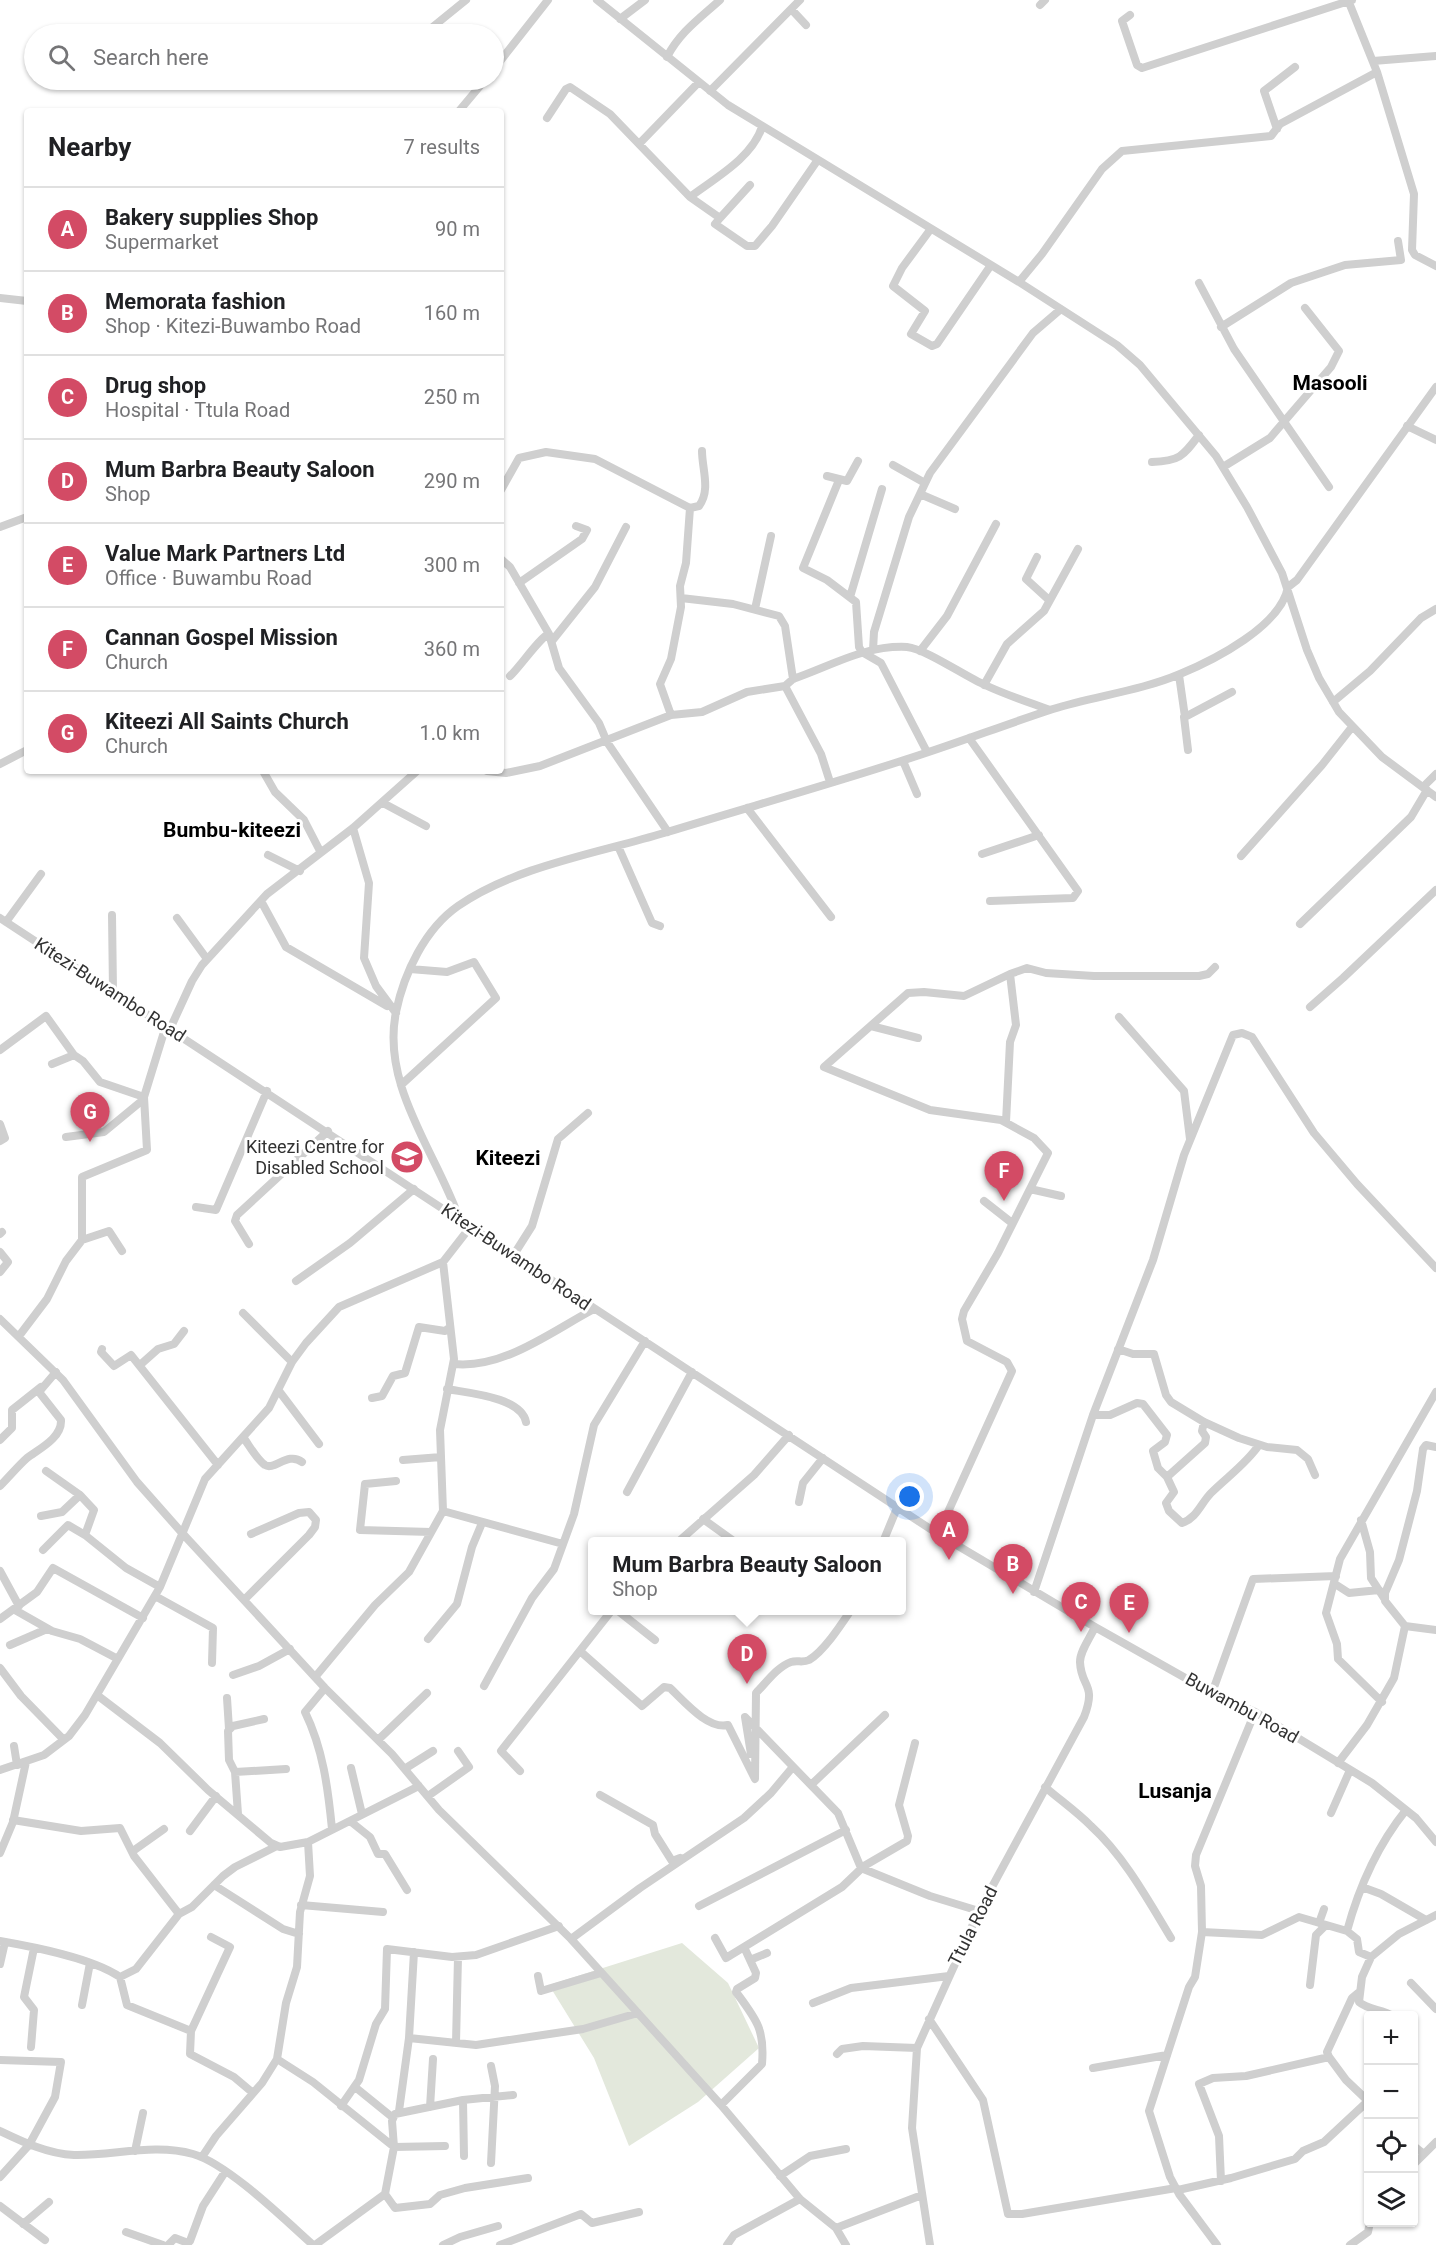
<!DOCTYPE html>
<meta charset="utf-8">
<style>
:root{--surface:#fff;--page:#f6f6f6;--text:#202124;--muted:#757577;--line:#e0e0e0;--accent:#d34b65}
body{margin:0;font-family:Roboto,sans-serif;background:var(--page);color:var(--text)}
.controls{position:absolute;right:18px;bottom:18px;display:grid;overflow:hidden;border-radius:6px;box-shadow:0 2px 4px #0004}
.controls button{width:54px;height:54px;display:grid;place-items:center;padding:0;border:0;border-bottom:2px solid var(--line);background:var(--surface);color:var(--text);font:30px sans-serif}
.you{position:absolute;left:910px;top:1497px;width:21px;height:21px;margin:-15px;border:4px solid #fff;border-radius:50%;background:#1a73e8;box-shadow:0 0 0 9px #1a73e833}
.badge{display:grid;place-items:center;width:39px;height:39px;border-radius:50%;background:var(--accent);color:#fff;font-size:20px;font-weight:700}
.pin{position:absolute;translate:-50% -50px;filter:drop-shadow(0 2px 3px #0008)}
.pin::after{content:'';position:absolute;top:32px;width:21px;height:18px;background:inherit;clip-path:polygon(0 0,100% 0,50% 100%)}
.popup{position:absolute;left:588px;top:1537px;width:318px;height:78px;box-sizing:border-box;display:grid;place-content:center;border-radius:6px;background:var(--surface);filter:drop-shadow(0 2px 4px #0005);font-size:20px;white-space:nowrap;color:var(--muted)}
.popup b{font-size:22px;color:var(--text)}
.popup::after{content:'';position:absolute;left:50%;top:100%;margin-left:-12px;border:12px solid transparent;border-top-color:var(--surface)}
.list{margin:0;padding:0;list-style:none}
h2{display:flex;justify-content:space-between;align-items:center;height:78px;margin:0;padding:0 24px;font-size:26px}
h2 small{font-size:20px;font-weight:400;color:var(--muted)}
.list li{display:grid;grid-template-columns:39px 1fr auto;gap:18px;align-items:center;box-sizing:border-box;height:84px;padding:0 24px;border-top:2px solid var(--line)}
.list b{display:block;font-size:22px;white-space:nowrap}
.list p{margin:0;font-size:20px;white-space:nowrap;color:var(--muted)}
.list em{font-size:20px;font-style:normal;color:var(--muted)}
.icon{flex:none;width:33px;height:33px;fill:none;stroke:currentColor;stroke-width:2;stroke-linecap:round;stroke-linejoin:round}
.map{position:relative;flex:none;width:1436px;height:2245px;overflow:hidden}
.search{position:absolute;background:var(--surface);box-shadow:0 2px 4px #0004;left:24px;top:24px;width:480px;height:66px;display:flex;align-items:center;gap:15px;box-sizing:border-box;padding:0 21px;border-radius:33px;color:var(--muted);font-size:22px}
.panel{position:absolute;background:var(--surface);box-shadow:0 2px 4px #0004;left:24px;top:108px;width:480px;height:666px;border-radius:6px}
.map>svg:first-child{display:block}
.green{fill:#e3e8dc}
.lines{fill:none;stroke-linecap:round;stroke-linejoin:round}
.minor{stroke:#cfcfcf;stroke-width:8}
.labels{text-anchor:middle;stroke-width:6;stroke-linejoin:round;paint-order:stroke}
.street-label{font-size:18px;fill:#323232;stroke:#fff}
.poi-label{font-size:18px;fill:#323232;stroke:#fff;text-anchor:end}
.quarter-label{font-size:21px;font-weight:bold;fill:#000;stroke:#fff}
</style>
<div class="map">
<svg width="1436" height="2245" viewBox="0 0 1436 2245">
<rect width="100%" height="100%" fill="#fff"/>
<!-- green -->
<path class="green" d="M682,1943L728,1983L759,2048L698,2102L629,2146L594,2058L549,1985Z"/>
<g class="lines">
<!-- minor -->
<path class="minor" d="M597,0L728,105L1019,282L1117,345L1140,365L1216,456L1247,507L1282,573L1307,650L1319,678L1339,712L1382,757L1436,797
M1348,0L1377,72L1414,194L1412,250L1415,255L1436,266
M1040,5L1045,0
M792,10L806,25
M1130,15L1122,21L1137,65L1142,68L1352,0
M620,19L645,0
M424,34L466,0
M667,57C680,32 699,19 720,0
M1373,61L1436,56
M494,69L548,0
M710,91L800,0
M459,111L485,80
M547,118L566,89L570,87L610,114L690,197C715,178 752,158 762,127
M1277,129L1264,91L1295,67
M639,144L698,83
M690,197L720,218L750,185
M720,218L715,224L747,246H755L772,226L817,161
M930,230L902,268L893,286L925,311L911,334L932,346L937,344L991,265
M1019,282L1042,254L1102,169L1122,151L1271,136L1280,124L1377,72
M1199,283L1234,349L1329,487
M0,298L27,301
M1221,327L1291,283L1345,265L1401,260L1398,241
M1407,426L1436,440
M1152,462C1180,461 1183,456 1199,435
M893,465L925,483
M1223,467L1270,438L1331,367L1339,351L1305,308
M827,476L847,481L858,461
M839,480L803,568L827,580L856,602L859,647L862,652L881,663L927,752
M501,490L519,458L546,452L595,459L690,508L686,563L680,586L681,607L671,659L660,684L671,715
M920,494L955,509
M690,508L699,506C711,490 702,469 702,451
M0,527L27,517
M1037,557L1026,579L1049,600
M501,559L510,567L549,634
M519,583L582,539L587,530L576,526
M850,597L882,489
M681,598L733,604L779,616L785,626L793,679
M755,609L771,536
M552,641L595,587L626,527
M873,650L874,632L909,517L930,473L1033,333L1061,309
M920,651L947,616L996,524
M1179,675L1185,717L1232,692
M510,676C519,668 541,636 549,634L559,668L599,723L607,742L668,832
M984,685L1007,644L1044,611L1078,549
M785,686L821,754L830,782
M1333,702L1370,671L1421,618L1436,609
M1184,717L1188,750
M969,738L1078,891L1073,898L990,901
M903,761L917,794
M0,764L27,750
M263,771L275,792L304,820L320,851
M487,771L506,773L540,766L671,715L702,712L747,692L785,686L793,679C831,666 865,645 907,647C926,649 966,677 985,685C1006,695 1028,702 1050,710
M1423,787L1436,774
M383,803L426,826
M747,808L831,917
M353,828L369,883L364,958L376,986L396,1013
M618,846L652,923L660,926
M982,854L1039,835
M268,855L300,871
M1241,856L1322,765L1352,727
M261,901L286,947L387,1006
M112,915L113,991
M0,918L938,1534L1095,1627L1212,1693L1255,1712L1372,1783L1416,1818L1436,1842
M177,918L207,959
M6,922L41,874
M1300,924L1411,817L1427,790
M1310,1007L1343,978L1436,890
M1119,1017L1184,1091L1190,1139
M871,1026L918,1038
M0,1050L46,1016L74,1055
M52,1064L74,1055L83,1061L100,1082L144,1097
M401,1085L496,998L474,962L447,972L410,969
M1006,1122L1010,1042L1016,1025L1010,974L1027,968L1046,973L1094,976H1199L1208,974L1215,967
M0,1124L5,1138L0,1141
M66,1137L104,1132L144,1099
M1030,1189L1061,1196
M984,1201L1012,1223
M196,1207L216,1210L267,1091
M459,1218C436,1152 381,1086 396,1012C404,973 425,929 458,906C516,866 598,853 664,833C742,809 821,787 898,762C950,746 1001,726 1053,709C1094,696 1140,691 1180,674C1214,660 1281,626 1288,587L1297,580L1436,387
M0,1234L2,1232
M82,1240L109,1231L122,1251
M249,1244L235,1221L237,1215L328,1131
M0,1252L8,1262L0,1272
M513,1256L532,1226L558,1139L588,1113
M296,1281L350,1243L414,1189
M243,1313L292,1362
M0,1319L63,1380L137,1482L183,1534L325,1688L392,1754L439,1810L571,1939L721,2105L800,2199L836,2228L846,2245
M19,1336L47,1299L66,1261L82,1240V1177L147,1150L144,1097L164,1032L170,1029L192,981L202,965L267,894L353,828L417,771
M102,1349L101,1352L114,1366L131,1355L218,1465
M1118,1349L1133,1354H1154L1166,1395L1171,1402L1204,1422L1239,1438L1267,1447L1297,1450L1308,1459L1315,1475
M454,1364C504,1369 552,1331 594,1309
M140,1365L158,1349L174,1344L184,1331
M447,1389C468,1393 521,1397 526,1422
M279,1391L319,1444
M372,1398L382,1396L393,1376L405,1373L419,1327L445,1331L449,1328
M1093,1415H1110L1137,1403L1143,1404L1167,1435L1165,1442L1153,1451L1158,1468L1167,1477
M1204,1422L1202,1431L1206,1437L1205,1443L1167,1477L1174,1492L1166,1503L1169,1511L1182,1523C1197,1518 1201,1503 1211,1493C1227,1477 1246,1464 1259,1445
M243,1437C249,1445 257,1460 265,1465C274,1471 288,1451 302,1462
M0,1440L12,1428V1410L41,1387
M403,1460L441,1457
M46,1471L80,1495L94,1510L85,1535L126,1568L160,1587
M396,1481L365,1484L360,1530L431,1532
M0,1486C9,1477 18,1466 27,1458C39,1449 62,1438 61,1420L39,1392L56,1372
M627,1492L692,1372
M799,1502L803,1483L823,1458
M443,1511L563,1544
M41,1516L62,1512L80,1495
M703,1519L735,1542
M1361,1520L1370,1552L1371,1578L1384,1598
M938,1534L1012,1371L1007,1362L967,1341L962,1319L964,1311L998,1253L1048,1153L1034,1138L1001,1120L930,1110L824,1067L908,993L924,992L964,996L1010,974
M678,1542L754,1475L789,1435
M883,1542L897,1508
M43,1550L68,1525L85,1535
M0,1571L19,1606
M1335,1584L1349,1593L1379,1590
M1034,1592L1093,1415L1153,1260L1184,1155L1233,1035L1242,1033L1252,1037L1314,1133L1357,1184L1436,1268
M155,1596L213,1628L212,1663
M245,1599L309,1535L315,1527L316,1520L309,1512L299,1513L251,1534
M15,1610L52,1631L80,1639L118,1659
M617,1610L655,1640
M0,1619L37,1592L53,1568L143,1618
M1405,1626L1385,1601V1593L1399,1560L1417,1491L1423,1449L1426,1445L1436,1447
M428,1639L457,1604L472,1547L482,1523
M10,1645L47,1629
M580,1651L642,1706L664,1687L670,1688C684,1701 708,1730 728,1725L755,1779L756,1693C766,1683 777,1667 791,1662C797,1660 803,1663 809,1660C824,1651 841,1625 851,1610
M0,1668L21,1696L64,1740
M233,1675L259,1666L290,1649
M316,1676L375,1605L409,1572L443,1511L440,1430L454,1359L443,1262
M484,1686L532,1598L554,1569L574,1514L594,1425L645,1341
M325,1688L305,1712C323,1749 328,1788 332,1829
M1212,1693L1253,1579L1336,1576
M97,1695L160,1743L208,1790L271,1843L280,1847L308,1842L419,1786
M227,1698L229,1729
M1382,1702L1338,1659L1337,1644L1326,1613L1340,1559L1436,1392
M1255,1712L1196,1855L1195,1866L1201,1886L1202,1932L1262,1935L1299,1917L1347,1931L1357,1939L1359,1952L1371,1957L1399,1934L1436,1915
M378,1740L427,1693
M14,1746L17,1765
M751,1754L745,1717L838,1813L861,1868L930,1896L979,1911
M1338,1763L1367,1725L1394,1678L1405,1626L1436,1630
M351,1768L362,1814
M406,1768L433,1751
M0,1770L44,1755L69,1736L85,1715L160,1587L205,1479L269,1408L292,1362L306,1343L339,1307L443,1262L471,1226
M520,1771L501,1751L612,1610
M235,1772L286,1769
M812,1784L885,1715
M1045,1787C1060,1800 1077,1812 1091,1826C1124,1856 1148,1900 1171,1938
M600,1795L653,1825L655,1834L672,1861L680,1858
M428,1796L469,1767L458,1751
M1331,1813L1350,1770
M238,1814L235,1772L229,1760L228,1731L233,1726L264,1719
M13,1820L81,1831L120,1828L134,1856L179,1914
M350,1821L370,1837L378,1854H385L407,1890
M190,1831L216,1796
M133,1851L164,1829
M0,1853L13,1822L26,1762
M214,1885L283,1929L299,1934
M1362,1887L1381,1894L1426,1920
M301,1905L383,1912
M699,1906L846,1830
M1319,1923L1324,1909
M1347,1931C1359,1887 1377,1846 1406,1810
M1202,1932L1195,1977L1189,1987L1149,2111L1170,2177L1179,2194L1217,2245
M715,1938L726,1958L842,1887L864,1866L907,1841L908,1836L899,1805L915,1743
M571,1939L640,1888L744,1818L771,1793L792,1768
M0,1941C34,1947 92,1958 120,1977L127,2005L191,2031L190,2054L234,2077L253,2093
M1371,1957L1362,1977L1359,2002C1368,2010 1382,2009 1393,2016
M750,1960L767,1953
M0,1964L5,1942
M538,1976L541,1991L601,1973
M120,1977L136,1969L179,1914L192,1907L223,1876L235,1867L277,1846
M1411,1983L1436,2009
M1310,1985L1316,1935L1325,1926
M813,2003L851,1988L949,1976
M82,2005L90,1963
M929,2019L983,2100L1008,2214H1022L1176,2188
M191,2031L230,1947L211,1937
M409,2038L476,2045L583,2029L638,2013
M456,2043L458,1957
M31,2047L34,2010L24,1997L34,1948
M837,2054L842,2049L863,2046L917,2048
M1329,2057L1327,2052L1352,1998L1358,1993
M277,2059L313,2082L394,2147L445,2146
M0,2060L61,2062L55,2097L29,2145L0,2177
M491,2066L495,2086L491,2163
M1093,2068L1167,2055
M355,2087L392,2117
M463,2100L464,2156
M721,2105L762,2064C765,2029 756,2019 736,1992L737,1989L755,1978L756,1973L744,1947
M341,2106L359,2080L376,2024L385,2009L387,1949L452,1957L476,1955L559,1926
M430,2107L433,2059
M399,2111L409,2038L414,1952
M0,2131C23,2142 48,2154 74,2155C113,2156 154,2143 193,2154C228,2164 285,2220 313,2245
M1414,2146L1424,2154
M135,2151L143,2113
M202,2157L216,2136L262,2083L277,2059L286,2003L297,1967L300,1912L310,1876L308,1842
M1414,2164L1436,2142
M780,2176L810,2156L846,2149
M1221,2181L1219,2136L1199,2084L1213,2078L1246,2076L1329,2057L1346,2080L1368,2101
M1178,2190L1231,2178L1295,2159L1303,2151L1324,2142L1368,2101
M385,2194L395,2208L430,2204L440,2195L465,2188L528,2178
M0,2206L45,2240
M23,2224L49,2202
M836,2228L922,2195
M126,2232L163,2245
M168,2245L175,2238L188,2243L190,2241L203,2206L225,2172
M315,2245L385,2194L394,2147L392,2121L395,2114L463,2100L513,2095
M443,2245L460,2237L498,2226
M500,2245L581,2214L592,2223L639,2212
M727,2245L734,2235L800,2199
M930,2245L912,2128L917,2048L979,1911L1084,1717C1097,1683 1081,1688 1080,1662C1080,1651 1090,1638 1095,1627
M1350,2245L1368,2232L1370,2222"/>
</g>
<!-- icons -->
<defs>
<symbol id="school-disc" viewBox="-11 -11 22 22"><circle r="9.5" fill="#d34b65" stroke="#fff"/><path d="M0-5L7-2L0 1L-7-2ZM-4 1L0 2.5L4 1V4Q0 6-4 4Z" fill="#fff"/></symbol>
</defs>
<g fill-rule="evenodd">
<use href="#school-disc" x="388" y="1138" width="38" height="38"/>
</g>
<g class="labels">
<!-- street labels -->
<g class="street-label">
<text transform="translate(110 990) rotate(33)" y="6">Kitezi-Buwambo Road</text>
<text transform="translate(516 1257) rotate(34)" y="6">Kitezi-Buwambo Road</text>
<text transform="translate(1242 1708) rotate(29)" y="6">Buwambu Road</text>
<text transform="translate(973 1926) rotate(-63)" y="6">Ttula Road</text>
</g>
<!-- poi labels -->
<g class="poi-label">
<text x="384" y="1153">Kiteezi Centre for<tspan x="384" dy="21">Disabled School</tspan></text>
</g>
<!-- quarter labels -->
<g class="quarter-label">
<text x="1330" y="390">Masooli</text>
<text x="232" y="837">Bumbu-kiteezi</text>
<text x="508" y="1165">Kiteezi</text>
<text x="1175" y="1798">Lusanja</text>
</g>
</g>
</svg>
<div class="controls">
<button>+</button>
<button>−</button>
<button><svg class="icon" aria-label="locate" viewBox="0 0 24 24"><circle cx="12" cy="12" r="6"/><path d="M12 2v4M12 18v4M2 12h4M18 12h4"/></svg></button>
<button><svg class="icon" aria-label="layers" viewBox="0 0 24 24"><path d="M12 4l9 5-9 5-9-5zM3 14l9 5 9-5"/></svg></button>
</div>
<div class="you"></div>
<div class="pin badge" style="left:949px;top:1560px">A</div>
<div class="pin badge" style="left:1013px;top:1594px">B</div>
<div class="pin badge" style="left:1081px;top:1632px">C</div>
<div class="pin badge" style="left:747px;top:1684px">D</div>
<div class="popup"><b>Mum Barbra Beauty Saloon</b>Shop</div>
<div class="pin badge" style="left:1129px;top:1633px">E</div>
<div class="pin badge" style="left:1004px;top:1201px">F</div>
<div class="pin badge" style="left:90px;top:1142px">G</div>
<div class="search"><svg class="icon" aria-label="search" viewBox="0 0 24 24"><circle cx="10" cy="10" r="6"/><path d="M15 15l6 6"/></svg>Search here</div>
<section class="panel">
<h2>Nearby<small>7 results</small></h2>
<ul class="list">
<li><span class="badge">A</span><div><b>Bakery supplies Shop</b><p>Supermarket</p></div><em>90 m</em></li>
<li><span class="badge">B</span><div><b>Memorata fashion</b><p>Shop · Kitezi-Buwambo Road</p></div><em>160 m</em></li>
<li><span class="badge">C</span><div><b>Drug shop</b><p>Hospital · Ttula Road</p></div><em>250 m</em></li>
<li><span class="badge">D</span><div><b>Mum Barbra Beauty Saloon</b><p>Shop</p></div><em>290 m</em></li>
<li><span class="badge">E</span><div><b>Value Mark Partners Ltd</b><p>Office · Buwambu Road</p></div><em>300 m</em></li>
<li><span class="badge">F</span><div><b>Cannan Gospel Mission</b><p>Church</p></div><em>360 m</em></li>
<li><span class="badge">G</span><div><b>Kiteezi All Saints Church</b><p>Church</p></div><em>1.0 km</em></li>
</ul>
</section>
</div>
